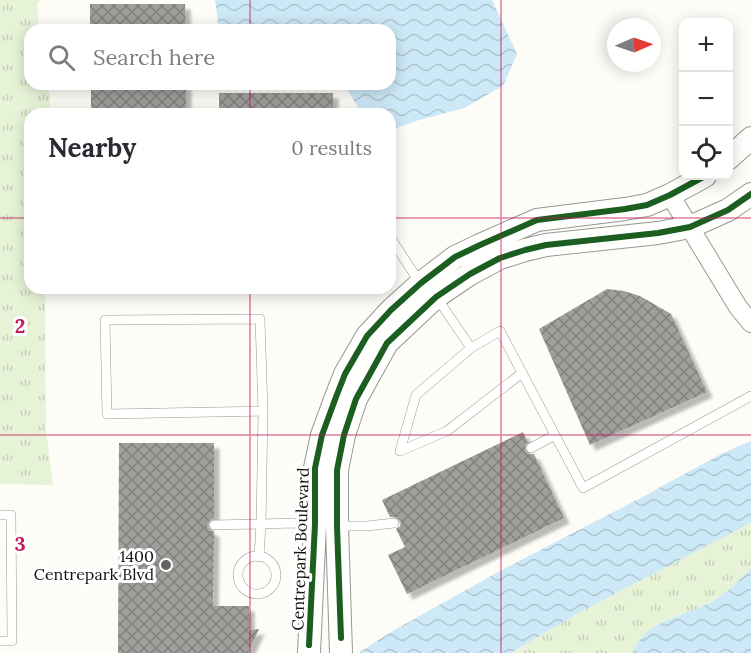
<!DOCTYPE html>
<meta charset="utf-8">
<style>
:root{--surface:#fff;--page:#f2f2f3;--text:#2b2b33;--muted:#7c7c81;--line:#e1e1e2}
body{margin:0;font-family:Lora,serif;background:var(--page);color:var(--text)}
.controls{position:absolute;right:18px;top:18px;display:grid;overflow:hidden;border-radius:12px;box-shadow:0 3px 15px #0003}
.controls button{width:54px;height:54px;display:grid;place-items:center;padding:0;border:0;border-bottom:2px solid var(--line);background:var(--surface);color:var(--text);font:30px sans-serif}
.compass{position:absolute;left:607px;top:18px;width:54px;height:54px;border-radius:50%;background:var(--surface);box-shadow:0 3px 15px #0003;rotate:88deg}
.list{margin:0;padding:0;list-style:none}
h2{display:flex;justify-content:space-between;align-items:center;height:78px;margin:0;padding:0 24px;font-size:26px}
h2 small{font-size:20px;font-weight:400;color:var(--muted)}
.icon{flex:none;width:33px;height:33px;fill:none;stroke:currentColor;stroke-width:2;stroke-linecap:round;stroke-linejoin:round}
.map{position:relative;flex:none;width:751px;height:653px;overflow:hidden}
.search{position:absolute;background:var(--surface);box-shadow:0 3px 15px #0003;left:24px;top:24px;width:372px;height:66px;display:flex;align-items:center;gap:15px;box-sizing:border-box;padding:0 21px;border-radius:18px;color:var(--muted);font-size:22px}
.panel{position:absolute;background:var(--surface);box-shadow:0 3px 15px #0003;left:24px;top:108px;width:372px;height:186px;border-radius:18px}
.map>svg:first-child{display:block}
.grass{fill:url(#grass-tufts)}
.water{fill:url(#water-waves)}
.building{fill:url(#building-cross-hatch);filter:url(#shadow)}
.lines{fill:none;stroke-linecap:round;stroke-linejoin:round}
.service-casing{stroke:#979795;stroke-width:10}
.minor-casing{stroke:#979795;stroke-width:20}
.tertiary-casing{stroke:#979795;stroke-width:24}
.service{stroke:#fffffe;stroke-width:9}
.minor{stroke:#fffffe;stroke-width:18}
.tertiary{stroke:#fffffe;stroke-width:22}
.cycleway-casing{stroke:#fff;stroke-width:10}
.cycleway{stroke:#1b5e20;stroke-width:6}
.grid{fill:none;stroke:#c2185b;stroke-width:1.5;stroke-opacity:0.55}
.poi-dot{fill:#646362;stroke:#fff;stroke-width:2}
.labels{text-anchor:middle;stroke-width:6;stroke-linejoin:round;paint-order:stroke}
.street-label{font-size:16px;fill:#111;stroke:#fff}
.poi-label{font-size:16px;fill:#111;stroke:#fff;text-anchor:end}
.grid-label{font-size:20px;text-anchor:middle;font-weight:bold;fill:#c2185b;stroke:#fff;stroke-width:6;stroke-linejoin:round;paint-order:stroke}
</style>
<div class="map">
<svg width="751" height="653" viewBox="0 0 751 653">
<defs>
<pattern id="grass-tufts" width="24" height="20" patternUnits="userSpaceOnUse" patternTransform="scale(1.5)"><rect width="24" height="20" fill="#e7f3d7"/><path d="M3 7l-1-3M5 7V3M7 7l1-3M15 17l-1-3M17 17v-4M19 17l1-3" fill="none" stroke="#c5cfb8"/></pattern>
<pattern id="water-waves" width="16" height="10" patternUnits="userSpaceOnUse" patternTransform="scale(1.5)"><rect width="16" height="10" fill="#cde8f7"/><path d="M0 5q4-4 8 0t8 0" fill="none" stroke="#afc6d3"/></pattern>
<pattern id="building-cross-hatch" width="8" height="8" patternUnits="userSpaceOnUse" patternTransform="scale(1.5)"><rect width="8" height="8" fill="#a19f9c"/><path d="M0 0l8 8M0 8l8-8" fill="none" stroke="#82807e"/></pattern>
<filter id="shadow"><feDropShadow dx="5.5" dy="5.5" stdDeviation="1.5" flood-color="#0004"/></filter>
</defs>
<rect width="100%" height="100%" fill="#fdfcf7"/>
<!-- grass -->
<path class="grass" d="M0,0H41L37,4L39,30H30V84H47L50,97L49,114H30V288H45L46,430L53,485L0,484Z
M751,522V569C740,579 729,591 716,599C688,617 645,618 633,653H511L582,611Z"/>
<!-- water -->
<path class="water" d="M215,0H492L517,54L503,86L464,108L419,120L390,130V114H362L344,84H390V30H219Z
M751,441V522L741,528L582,611L511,653H360V652L391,632L500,571L646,495L721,454Z
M751,569V653H633C645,618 688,617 716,599C729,591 740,579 751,569Z"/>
<!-- building -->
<path class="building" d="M90,4H185L186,30H90Z
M91,84H186V114H91Z
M219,93H333V114H219Z
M607,289L624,291L640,296L671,314L707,392L590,445L539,329Z
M523,432L528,442L525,445V451L528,454H534L564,518L407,594L388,555L405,547L396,529L400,526L401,522L397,517H390L382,500Z
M119,443H214V518L210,520L207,525L209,529L214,532L213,606H249V630L259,629L248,653H118Z"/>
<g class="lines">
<defs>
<path id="service" d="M390,237L420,283
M437,298L471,348L500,331L583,488L751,396
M471,348L416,395L400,451L447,431L522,373
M263,411L107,414L105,320L260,319L263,411L261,524L294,523L313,524
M531,448L555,435
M0,515H11L12,641H0
M214,525L261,524L259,557
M336,526H367L394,523
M238 575a19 19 0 1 1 38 0a19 19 0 1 1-38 0Z"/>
<path id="minor" d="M670,195L738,307L751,323"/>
<path id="tertiary" d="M728,159L751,138
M309,653L315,524V468L322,435L336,397L345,374L367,336L391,310L421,283L455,257L480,245L537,220L625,209L647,205L670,195L705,176
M341,653L337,526V470L344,435L356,399L387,343L436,297L470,274L500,258L525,250L546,245L658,233L690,227L728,210L751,194"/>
</defs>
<!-- service casing -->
<use href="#service" class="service-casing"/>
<!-- minor casing -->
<use href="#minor" class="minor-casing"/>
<!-- tertiary casing -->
<use href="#tertiary" class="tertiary-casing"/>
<!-- service -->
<use href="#service" class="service"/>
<!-- minor -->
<use href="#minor" class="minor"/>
<!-- tertiary -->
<use href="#tertiary" class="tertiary"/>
<defs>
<path id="cycleway" d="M341,638L337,526V470L344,435L356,399L387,343L436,297L470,274L500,258L525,250L546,245L658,233L690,227L728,210L751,194
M309,645L315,524V468L322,435L336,397L345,374L367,336L391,310L421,283L455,257L480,245L537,220L625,209L647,205L670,195L705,176"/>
</defs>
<!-- cycleway casing -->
<use href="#cycleway" class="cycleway-casing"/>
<!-- cycleway -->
<use href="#cycleway" class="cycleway"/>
</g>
<!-- grid -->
<path class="grid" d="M250,0V30M501,0V653M250,84V114M0,218H30M390,218H751M250,288V653M0,435H751"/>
<!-- markers -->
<circle class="poi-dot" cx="166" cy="565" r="6"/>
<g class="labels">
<!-- street labels -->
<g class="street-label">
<text transform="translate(300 549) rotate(-88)" y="6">Centrepark Boulevard</text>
</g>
<!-- poi labels -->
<g class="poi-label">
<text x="154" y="562">1400<tspan x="154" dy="18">Centrepark Blvd</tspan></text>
</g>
</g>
<g class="grid-label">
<text x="20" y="333">2</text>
<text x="20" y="551">3</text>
</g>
</svg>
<div class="controls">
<button>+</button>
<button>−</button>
<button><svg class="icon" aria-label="locate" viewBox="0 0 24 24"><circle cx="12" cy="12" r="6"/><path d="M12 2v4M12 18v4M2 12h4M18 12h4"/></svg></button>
</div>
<svg class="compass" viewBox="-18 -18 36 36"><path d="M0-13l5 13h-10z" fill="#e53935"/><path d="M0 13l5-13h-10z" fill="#7c7c81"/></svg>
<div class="search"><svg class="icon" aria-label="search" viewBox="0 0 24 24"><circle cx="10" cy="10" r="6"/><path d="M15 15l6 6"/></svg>Search here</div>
<section class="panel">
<h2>Nearby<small>0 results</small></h2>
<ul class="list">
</ul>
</section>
</div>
